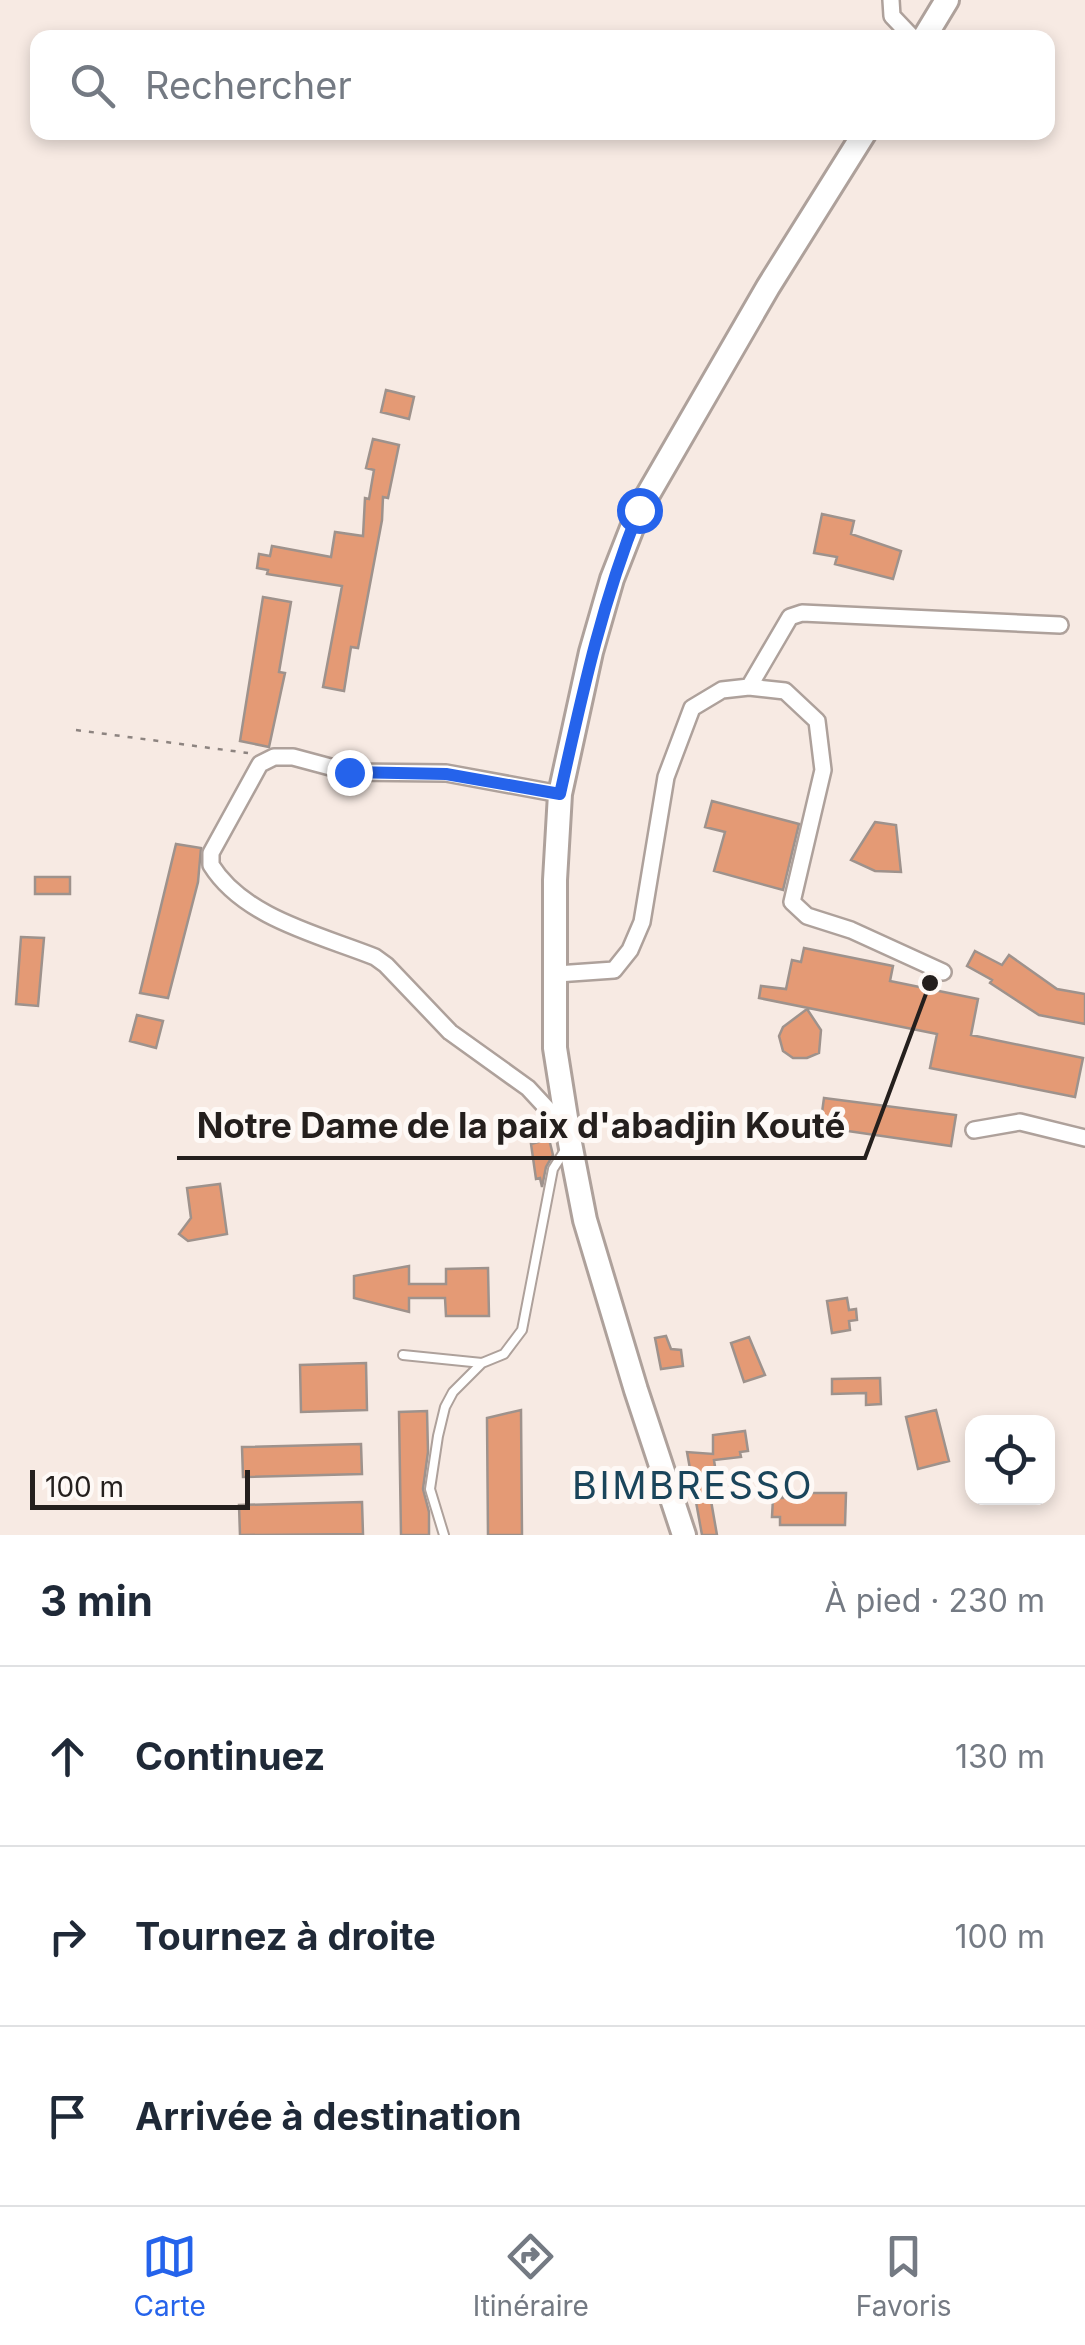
<!DOCTYPE html>
<html lang="fr">
<meta charset="utf-8">
<style>
:root{--surface:#fff;--page:#f2f2f3;--text:#1f2937;--muted:#747a83;--line:#e0e1e3;--accent:#2563eb}
body{margin:0;font-family:Inter,sans-serif;background:var(--page);color:var(--text)}
.controls{position:absolute;right:30px;bottom:30px;display:grid;overflow:hidden;border-radius:20px;box-shadow:0 5px 15px #0003}
.controls button{width:90px;height:90px;display:grid;place-items:center;padding:0;border:0;border-bottom:2px solid var(--line);background:var(--surface);color:var(--text);font:50px sans-serif}
.scale{position:absolute;left:30px;bottom:25px;width:220px;box-sizing:border-box;padding-left:10px;border:5px solid #241f1d;border-top:0;font-size:28px;line-height:35px;white-space:nowrap;color:#241f1d;-webkit-text-stroke:8px #fef9f6;paint-order:stroke}
.stop{position:absolute;width:30px;height:30px;margin:-22px;border:8px solid #2563eb;border-radius:50%;background:#fff}
.stop.end{background:#2563eb;border-color:#fff;box-shadow:0 2px 10px #0008}
.list{margin:0;padding:0;list-style:none}
h2{display:flex;justify-content:space-between;align-items:center;height:130px;margin:0;padding:0 40px;font-size:42px}
h2 small{font-size:32px;font-weight:400;color:var(--muted)}
.list li{display:grid;grid-template-columns:65px 1fr auto;gap:30px;align-items:center;box-sizing:border-box;height:180px;padding:0 40px;border-top:2px solid var(--line)}
.list b{display:block;font-size:38px;white-space:nowrap}
.list em{font-size:32px;font-style:normal;color:var(--muted)}
.icon{flex:none;width:55px;height:55px;fill:none;stroke:currentColor;stroke-width:2;stroke-linecap:round;stroke-linejoin:round}
.map{position:relative;flex:none;width:1085px;height:1535px;overflow:hidden}
.search{position:absolute;background:var(--surface);box-shadow:0 5px 15px #0003;left:30px;right:30px;top:30px;height:110px;display:flex;align-items:center;gap:25px;box-sizing:border-box;padding:0 35px;border-radius:20px;color:var(--muted);font-size:38px}
.sheet{height:670px;background:var(--surface)}
nav{display:flex;justify-content:space-around;align-items:center;box-sizing:border-box;height:140px;border-top:2px solid var(--line);background:var(--surface);font-size:28px;color:var(--muted)}
nav a{display:grid;justify-items:center;gap:5px}
nav .on{color:var(--accent)}
.map>svg:first-child{display:block}
.building{fill:#e49a75;stroke:#9e928c;stroke-width:2.5}
.lines{fill:none;stroke-linecap:round;stroke-linejoin:round}
.lane-casing{stroke:#aea19b;stroke-width:12}
.street-casing{stroke:#aea19b;stroke-width:20}
.secondary-casing{stroke:#aea19b;stroke-width:28}
.path{stroke:#8d8480;stroke-width:2.5;stroke-dasharray:5 8;stroke-linecap:butt}
.lane{stroke:#fff;stroke-width:8}
.street{stroke:#fff;stroke-width:15}
.secondary{stroke:#fff;stroke-width:22}
.route{stroke:#2563eb;stroke-width:12}
.labels{text-anchor:middle;stroke-width:10;stroke-linejoin:round;paint-order:stroke}
.quarter-label{font-size:38px;letter-spacing:2.5px;fill:#1a455b;stroke:#fef9f6}
.leader{fill:none;stroke:#241f1d;stroke-width:4}
.callout-dot{fill:#241f1d;stroke:#fef9f6;stroke-width:4}
.callout-label{font-size:35px;text-anchor:middle;font-weight:bold;fill:#241f1d;stroke:#fef9f6;stroke-width:10;stroke-linejoin:round;paint-order:stroke}
</style>
<div class="map">
<svg width="1085" height="1535" viewBox="0 0 1085 1535">
<rect width="100%" height="100%" fill="#f7eae3"/>
<!-- building -->
<path class="building" d="M386,390L414,397L409,419L381,412Z
M373,439L399,445L388,498L383,497L382,520L358,648L351,647L344,691L323,687L342,586L267,574L268,570L257,568L259,554L270,556L272,546L331,557L335,532L363,536L365,498L369,499L374,470L366,468Z
M822,514L854,521L851,534L901,551L893,579L835,564L837,557L814,553Z
M263,597L291,602L279,672L285,673L269,747L240,741Z
M712,801L799,824L783,890L714,871L725,832L705,827Z
M875,822L896,825L901,872L875,871L851,860Z
M176,844L201,848L198,882L168,998L140,993Z
M35,877H70V894H35Z
M21,937L44,938L38,1006L16,1004Z
M804,948L893,966L890,981L978,999L971,1035L1083,1058L1075,1097L930,1068L937,1034L759,998L761,986L786,989L792,960L801,962Z
M975,951L1002,965L1009,955L1057,989L1085,994V1024L1039,1015L990,983L992,980L967,966Z
M807,1009L821,1030L819,1053L807,1058H793L783,1051L779,1036L783,1027Z
M137,1015L163,1021L156,1048L130,1041Z
M824,1098L956,1115L951,1146L820,1127Z
M549,1139L553,1155L546,1167L542,1187L540,1178L536,1179L531,1144Z
M220,1184L227,1234L188,1241L179,1234L191,1218L187,1188Z
M409,1266V1284H446V1269L488,1268L489,1316H446L445,1298H409V1312L354,1298V1276Z
M847,1298L849,1310L856,1309L857,1320L849,1321L850,1330L832,1333L827,1301Z
M666,1336L671,1349L681,1350L683,1366L661,1369L655,1338Z
M749,1337L765,1375L744,1382L731,1343Z
M366,1363L367,1410L301,1412L300,1365Z
M880,1378L881,1404L866,1405V1393L832,1394V1379Z
M521,1410L522,1535H488L487,1418Z
M936,1410L949,1461L918,1469L906,1417Z
M427,1411L428,1452L423,1489L429,1512V1535H401L399,1412Z
M745,1431L748,1451L740,1452L741,1457L714,1460L719,1494L710,1495L717,1535H702L687,1452L713,1454V1435Z
M361,1444L362,1474L243,1477L242,1447Z
M783,1493H846L845,1525H780V1517H772L773,1498H783Z
M362,1502L363,1534L240,1535L239,1505Z"/>
<g class="lines">
<defs>
<path id="lane" d="M403,1355L482,1363L504,1354L522,1330L553,1169L567,1147
M444,1535L430,1489L438,1436L445,1407L453,1392L482,1363"/>
<path id="street" d="M891,0L892,16L913,38
M749,687L790,617L802,613L1060,625
M560,794L446,773L349,772L293,757H274L260,764L211,853V865C244,918 320,935 375,957L386,965L450,1032L528,1088L567,1130
M557,974L614,970L630,950L642,922L666,777L692,708L722,690L749,687L785,691L817,721L823,770L792,902L807,916L851,930L943,972
M974,1130L1020,1122L1085,1138"/>
<path id="secondary" d="M924,38L947,0
M684,1535L636,1390L585,1220L570,1143L555,1048V880L560,794L591,652L612,579L639,510L768,287L865,132"/>
</defs>
<!-- lane casing -->
<use href="#lane" class="lane-casing"/>
<!-- street casing -->
<use href="#street" class="street-casing"/>
<!-- secondary casing -->
<use href="#secondary" class="secondary-casing"/>
<!-- path -->
<path class="path" d="M76,730L248,753"/>
<!-- lane -->
<use href="#lane" class="lane"/>
<!-- street -->
<use href="#street" class="street"/>
<!-- secondary -->
<use href="#secondary" class="secondary"/>
</g>
<g class="lines">
<!-- route -->
<path class="route" d="M349,772L446,774L560,794C582,695 601,605 639,510"/>
</g>
<g class="labels">
<!-- quarter labels -->
<g class="quarter-label">
<text x="693" y="1499">BIMBRESSO</text>
</g>
</g>
<!-- callouts -->
<path class="leader" d="M930 983L865 1158H177"/>
<circle class="callout-dot" cx="930" cy="983" r="10"/>
<g class="callout-label">
<text x="521" y="1138">Notre Dame de la paix d'abadjin Kouté</text>
</g>
</svg>
<div class="controls">
<button><svg class="icon" aria-label="locate" viewBox="0 0 24 24"><circle cx="12" cy="12" r="6"/><path d="M12 2v4M12 18v4M2 12h4M18 12h4"/></svg></button>
</div>
<div class="scale">100 m</div>
<div class="stop" style="left:639px;top:510px"></div>
<div class="stop end" style="left:349px;top:772px"></div>
<div class="search"><svg class="icon" aria-label="search" viewBox="0 0 24 24"><circle cx="10" cy="10" r="6"/><path d="M15 15l6 6"/></svg>Rechercher</div>
</div>
<section class="sheet">
<h2>3 min<small>À pied · 230 m</small></h2>
<ul class="list">
<li><svg class="icon" aria-label="ahead" viewBox="0 0 24 24"><path d="M12 20V5M6 11l6-6 6 6"/></svg><div><b>Continuez</b></div><em>130 m</em></li>
<li><svg class="icon" aria-label="right" viewBox="0 0 24 24"><path d="M7 20v-9h11M14 6l5 5-5 5"/></svg><div><b>Tournez à droite</b></div><em>100 m</em></li>
<li><svg class="icon" aria-label="arrive" viewBox="0 0 24 24"><path d="M6 21V4h12l-3 4 3 4H6"/></svg><div><b>Arrivée à destination</b></div></li>
</ul>
</section>
<nav>
<a class="on"><svg class="icon" aria-label="map" viewBox="0 0 24 24"><path d="M3 6l6-2 6 2 6-2v14l-6 2-6-2-6 2zM9 4v14M15 6v14"/></svg>Carte</a>
<a><svg class="icon" aria-label="directions" viewBox="0 0 24 24"><path d="M12 3l9 9-9 9-9-9zM9 14v-3h6M13 9l2 2-2 2"/></svg>Itinéraire</a>
<a><svg class="icon" aria-label="saved" viewBox="0 0 24 24"><path d="M7 4h10v16l-5-4-5 4z"/></svg>Favoris</a>
</nav>
